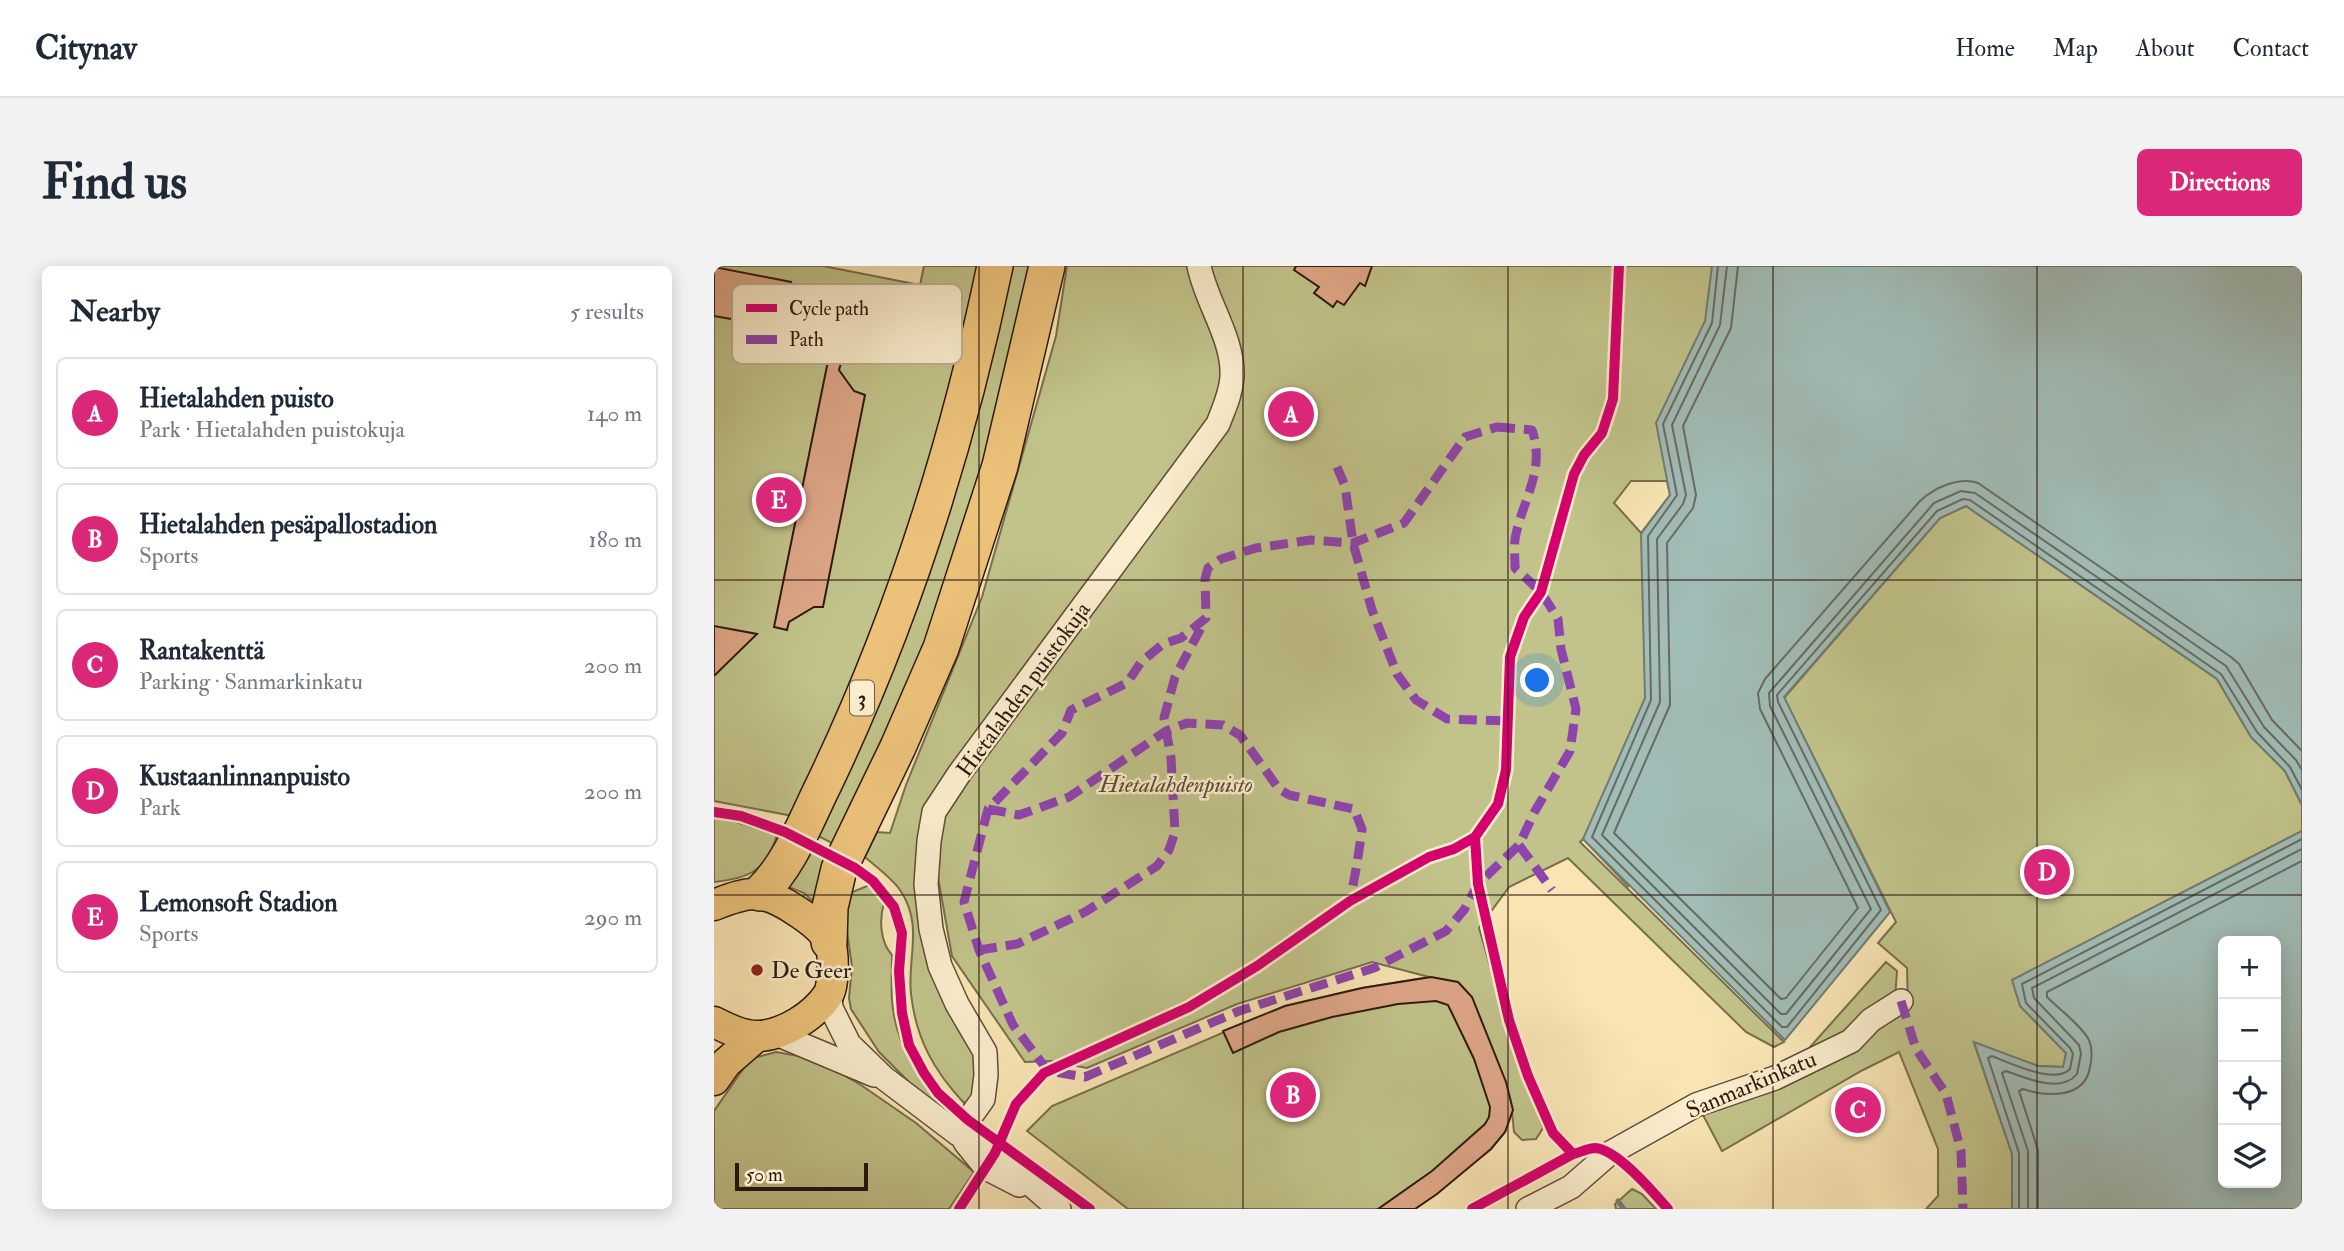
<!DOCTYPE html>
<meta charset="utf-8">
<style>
:root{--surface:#fff;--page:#f2f2f3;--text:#1f2937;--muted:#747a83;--line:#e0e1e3;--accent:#db2777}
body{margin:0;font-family:"IM FELL Double Pica",serif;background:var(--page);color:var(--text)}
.controls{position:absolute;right:21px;bottom:21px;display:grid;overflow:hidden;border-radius:10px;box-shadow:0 4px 18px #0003}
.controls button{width:63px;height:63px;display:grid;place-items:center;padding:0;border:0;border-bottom:2px solid var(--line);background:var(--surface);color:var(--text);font:35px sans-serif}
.scale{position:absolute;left:21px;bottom:18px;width:133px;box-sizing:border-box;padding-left:7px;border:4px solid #2e190e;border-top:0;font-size:19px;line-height:24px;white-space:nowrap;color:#2e190e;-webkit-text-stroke:5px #fbeece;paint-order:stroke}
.you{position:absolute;left:824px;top:415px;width:24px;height:24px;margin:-18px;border:5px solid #fff;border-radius:50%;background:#1a73e8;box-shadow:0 0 0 10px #1a73e833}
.badge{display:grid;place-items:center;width:46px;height:46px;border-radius:50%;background:var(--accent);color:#fff;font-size:23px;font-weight:700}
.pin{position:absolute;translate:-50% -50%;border:4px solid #fff;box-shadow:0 2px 7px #0006}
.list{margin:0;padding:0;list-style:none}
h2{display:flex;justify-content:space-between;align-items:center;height:91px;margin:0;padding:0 28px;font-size:30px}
h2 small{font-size:23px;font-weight:400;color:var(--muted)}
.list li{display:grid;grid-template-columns:46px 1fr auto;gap:21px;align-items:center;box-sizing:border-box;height:112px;margin:0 14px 14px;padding:0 14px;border:2px solid var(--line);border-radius:10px}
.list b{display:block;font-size:26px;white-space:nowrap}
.list p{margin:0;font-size:23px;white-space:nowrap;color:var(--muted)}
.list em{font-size:23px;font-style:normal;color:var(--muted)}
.icon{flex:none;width:38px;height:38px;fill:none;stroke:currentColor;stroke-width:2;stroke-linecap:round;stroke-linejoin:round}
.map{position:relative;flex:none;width:1588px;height:943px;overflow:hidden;border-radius:10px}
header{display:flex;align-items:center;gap:42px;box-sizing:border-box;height:98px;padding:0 35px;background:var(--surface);border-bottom:2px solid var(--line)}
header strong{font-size:33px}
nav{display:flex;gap:38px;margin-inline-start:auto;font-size:24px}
.intro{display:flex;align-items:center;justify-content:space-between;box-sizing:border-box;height:168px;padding:0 42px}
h1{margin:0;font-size:49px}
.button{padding:18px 32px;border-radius:10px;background:var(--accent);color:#fff;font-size:24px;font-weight:700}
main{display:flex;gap:42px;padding:0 42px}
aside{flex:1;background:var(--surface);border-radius:10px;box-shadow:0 4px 18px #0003}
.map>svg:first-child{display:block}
.green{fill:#c1c38a;stroke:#786e4c;stroke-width:2;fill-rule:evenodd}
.water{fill:#a1bdb7;stroke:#737b73;stroke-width:2;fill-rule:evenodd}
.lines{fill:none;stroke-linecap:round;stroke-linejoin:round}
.shore{stroke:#686b62;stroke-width:2}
.stream{stroke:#737b73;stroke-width:5}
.building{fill:#dea788;stroke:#2e190e;stroke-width:2}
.minor-casing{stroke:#614c38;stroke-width:26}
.major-casing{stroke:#2e190e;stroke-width:33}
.highway-casing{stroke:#2e190e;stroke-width:38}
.minor{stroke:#fbeece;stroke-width:23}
.major{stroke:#ecc27a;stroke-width:30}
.highway{stroke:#ecc27a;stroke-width:35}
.quiet{stroke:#8e44ad;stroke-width:9;stroke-dasharray:18 9;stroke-linecap:butt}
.cycleway-casing{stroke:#fbeece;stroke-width:15}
.cycleway{stroke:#d6006c;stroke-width:10}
.grid{fill:none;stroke:#2e190e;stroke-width:2;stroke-opacity:0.55}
.poi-dot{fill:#8f2418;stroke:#fbeece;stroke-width:2.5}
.labels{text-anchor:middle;stroke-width:5;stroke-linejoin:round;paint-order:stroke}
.shield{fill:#fbeece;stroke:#6c5948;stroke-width:2}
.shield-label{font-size:21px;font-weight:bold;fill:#2e190e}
.street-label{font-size:23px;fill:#2e190e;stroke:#fbeece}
.park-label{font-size:23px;font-style:italic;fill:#5a4c33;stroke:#fbeece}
.poi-label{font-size:23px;fill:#2e190e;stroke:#fbeece;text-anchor:start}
.key{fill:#fbeece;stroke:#beae94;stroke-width:2}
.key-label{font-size:19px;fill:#2e190e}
</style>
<header>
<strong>Citynav</strong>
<nav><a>Home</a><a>Map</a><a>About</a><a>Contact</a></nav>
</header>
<div class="intro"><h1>Find us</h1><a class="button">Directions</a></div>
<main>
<aside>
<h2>Nearby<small>5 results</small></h2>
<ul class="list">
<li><span class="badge">A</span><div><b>Hietalahden puisto</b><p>Park · Hietalahden puistokuja</p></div><em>140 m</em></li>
<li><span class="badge">B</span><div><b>Hietalahden pesäpallostadion</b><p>Sports</p></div><em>180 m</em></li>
<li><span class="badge">C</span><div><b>Rantakenttä</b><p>Parking · Sanmarkinkatu</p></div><em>200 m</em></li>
<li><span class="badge">D</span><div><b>Kustaanlinnanpuisto</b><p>Park</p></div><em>200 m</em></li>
<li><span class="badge">E</span><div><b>Lemonsoft Stadion</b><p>Sports</p></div><em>290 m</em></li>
</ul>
</aside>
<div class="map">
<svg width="1588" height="943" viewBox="0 0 1588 943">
<rect width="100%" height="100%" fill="#f9e5b4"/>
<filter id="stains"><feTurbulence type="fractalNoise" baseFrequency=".00286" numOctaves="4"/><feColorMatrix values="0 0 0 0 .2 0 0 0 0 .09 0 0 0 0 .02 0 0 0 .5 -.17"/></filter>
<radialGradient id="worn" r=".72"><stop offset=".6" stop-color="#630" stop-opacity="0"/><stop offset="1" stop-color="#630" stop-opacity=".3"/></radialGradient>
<!-- green -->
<path class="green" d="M0,0H109L206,19L210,0H269L179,325L79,550L0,535Z
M299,0H315L316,25L258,253L205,396L122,579L100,568L294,4Z
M353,0H1036L914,620L869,573L866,576L1070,776L1060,781L1032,766L854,592L795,621L765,662L792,756L829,862L822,873L808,874L800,866L798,846L791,866L777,883L701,943H414L313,865L338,840L571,740L648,722L715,711L658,696L523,738L373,802L337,795L311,796L238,690L224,611L204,595L266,796L259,832L250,837C220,805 202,773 197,728C193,692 210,659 186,624C178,612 162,601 151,591L163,566L176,567L192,519L268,331L342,70ZM917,215H953L956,229L927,267L900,237Z
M1252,240L1503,413L1537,471L1571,505L1588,539V565L1299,714L1306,740L1352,787L1350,801L1324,800L1260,777L1298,888V914L1348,943H1212L1224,930V883L1185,786L1149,804L1008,885L989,849L1130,788L1194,741L1193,702L1164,677L1182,656L1070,432L1226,252Z
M0,549L63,569C52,605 36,612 0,616Z
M93,583L113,593L104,640L90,627L72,620Z
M158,618L170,637C165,653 166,676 178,689C178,704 177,719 178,734C181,777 206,820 241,846V854L211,832L165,786L137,743L135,732L138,700L130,645L136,627Z
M1172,696L1183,705L1181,733L1132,773L1097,786L1096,781Z
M62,786L101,793L147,819L202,857L260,906L235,943H0V845L36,793Z
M918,923L928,928L942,943H902L901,938Z"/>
<!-- water -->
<path class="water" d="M998,0H1588V539L1571,505L1537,471L1503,413L1252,240L1226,252L1070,431L1176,646L1071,774L869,573L931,432L927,268L956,229L942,157L991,55Z
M1588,565V943H1298V888L1260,776L1324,800L1349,801L1352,787L1306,740L1298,714ZM1562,675V917H1509V675Z"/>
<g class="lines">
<!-- shore -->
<path class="shore" d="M1004,0L998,57L949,158L963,229L934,270L937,434L878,571L1068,761H1073L1167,644L1064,436L1063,429L1223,245L1249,233L1256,234L1507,408L1543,466L1576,501L1588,524
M1013,0L1006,59L958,159L972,229L969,238L943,273L946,436L888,569L1067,748H1072L1157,643L1056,440L1055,427L1220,237L1247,225L1261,227L1512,400L1550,461L1582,494L1588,504
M1024,0L1017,62L969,160L982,229L979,242L953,277L956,439L900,567L1067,733L1072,732L1144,642L1046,443L1044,427L1051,413L1206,235C1220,222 1245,210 1264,217L1517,391L1525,398L1558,454L1588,485
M1305,943V887L1274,792L1278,790C1296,797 1341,819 1356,803L1359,788L1356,782L1312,737L1308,718L1588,573
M1314,943V885L1288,807L1292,805C1312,812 1347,828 1363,808L1367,788L1365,779L1320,732L1318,722L1588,583
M1324,943V884L1305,825L1309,823C1333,831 1371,833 1376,801C1378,792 1379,783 1375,774C1366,758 1346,744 1333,731V726L1588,595"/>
<!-- stream -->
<path class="stream" d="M904,935L910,943"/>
</g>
<!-- building -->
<path class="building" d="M582,0H658L651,20L646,17L630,39L623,35L619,41L600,27L605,21L580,4Z
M0,1L77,16L98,67L0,50Z
M114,95L127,97L125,104L140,125L151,129L109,341H100L75,356L73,364L60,361Z
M0,360L43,368L1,409H0Z
M717,711L744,716L758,731L792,816L799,844L791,866L777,883L723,928L701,943H664L718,905L771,858L775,851L776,841L760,793L734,739L722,735L684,738L618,751L565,766L519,787L509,765L571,740L648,722Z"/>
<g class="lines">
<defs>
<path id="minor" d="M116,728L117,742L135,778L170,812L244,868L281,887L345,943
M60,767L160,809
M242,866L254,854L269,833L272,809L271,786L243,738L226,700L217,663L212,618L215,575L220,546L245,508L504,158C510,142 517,128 518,111C520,73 492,36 485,0
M251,876L272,902L305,919
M814,943L857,921L896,887L982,839L1061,812L1137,775L1157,754L1187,735"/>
<path id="major" d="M0,639C35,625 48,622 81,644C92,651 110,663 116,677C120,687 120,720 114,729C100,750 71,768 46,770C30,771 14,763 0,756
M0,814L12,797L43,770"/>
<path id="highway" d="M46,627C76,599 92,554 110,518C189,353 244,178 281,0
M115,676L116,641L125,603L184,481L227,382L286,200L333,0"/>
</defs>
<!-- minor casing -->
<use href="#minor" class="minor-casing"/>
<!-- major casing -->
<use href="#major" class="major-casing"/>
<!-- highway casing -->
<use href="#highway" class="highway-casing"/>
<!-- minor -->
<use href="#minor" class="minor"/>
<!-- major -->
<use href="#major" class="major"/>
<!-- highway -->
<use href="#highway" class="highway"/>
<!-- quiet -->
<path class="quiet" d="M783,161L818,164C832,205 808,234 801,273C800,282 801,292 801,302L827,326L844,353L847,383L862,443L856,485L821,545L805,579L764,618L750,644L732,665L660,702L525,745L371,811L334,805L299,759L265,684L250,636L274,543L348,467L357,444L413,417L427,396L449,378L467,372L492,352L491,313L494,302L507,293L542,282L597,274L639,277L690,257L751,171Z
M623,201L631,220L639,277L658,344L683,408L702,434L733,453L795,455
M274,543L305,549L355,531L452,465L473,457L509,459L526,469L565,523L575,529L640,543L648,563L643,598L636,635
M805,579L838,624
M265,684L303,678L371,646L443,600L455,584L461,566L457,492L450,452L461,411L489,358
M1187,735L1202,783L1232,828L1247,885L1249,943"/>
<defs>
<path id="cycleway" d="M905,0L899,133L888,167L870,189L860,208L827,326L810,351L796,391L792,504L784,538L761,571L764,618L795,754L814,810L839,867L859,888C865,887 874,882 881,882C903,883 940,927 954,943
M0,546L27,550L71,566L141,602L159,615L180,641L188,667L185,705L188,747L195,779L210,807L224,827L254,854L376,943
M245,943L281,887L302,838L330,807L475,741L543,700L636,635L715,591L740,583L761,571
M758,943L859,888"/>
</defs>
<!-- cycleway casing -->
<use href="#cycleway" class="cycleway-casing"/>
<!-- cycleway -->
<use href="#cycleway" class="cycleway"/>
</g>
<!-- grid -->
<path class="grid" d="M265,0V943M529,0V943M794,0V943M1059,0V943M1323,0V943M0,314H1588M0,629H1588"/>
<!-- markers -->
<circle class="poi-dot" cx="43" cy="704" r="7"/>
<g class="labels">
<!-- shield labels -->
<rect class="shield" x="136" y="414.5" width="24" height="35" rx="5"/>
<g class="shield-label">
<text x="148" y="439">3</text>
</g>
<!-- street labels -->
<g class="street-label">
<text transform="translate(309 423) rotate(-54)" y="8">Hietalahden puistokuja</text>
<text transform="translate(1037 818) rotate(-23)" y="8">Sanmarkinkatu</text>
</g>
<!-- park labels -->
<g class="park-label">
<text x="462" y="526">Hietalahdenpuisto</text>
</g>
<!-- poi labels -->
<g class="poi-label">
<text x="57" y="712">De Geer</text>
</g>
</g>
<!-- legend -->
<rect x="18" y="18" width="230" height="80" rx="10" class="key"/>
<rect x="32" y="38" width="31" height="8" fill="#d6006c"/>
<rect x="32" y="69" width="31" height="9" fill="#8e44ad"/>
<g class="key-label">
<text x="75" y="49">Cycle path</text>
<text x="75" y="80">Path</text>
</g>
<rect width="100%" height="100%" filter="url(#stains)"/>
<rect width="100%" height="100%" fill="url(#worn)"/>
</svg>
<div class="controls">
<button>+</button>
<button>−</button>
<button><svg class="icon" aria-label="locate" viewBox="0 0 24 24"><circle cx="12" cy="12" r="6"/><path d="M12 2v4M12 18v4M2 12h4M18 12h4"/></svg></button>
<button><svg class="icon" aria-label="layers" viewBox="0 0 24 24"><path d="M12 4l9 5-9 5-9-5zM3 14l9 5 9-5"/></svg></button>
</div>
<div class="scale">50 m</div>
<div class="you"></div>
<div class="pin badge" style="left:577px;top:148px">A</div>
<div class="pin badge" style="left:579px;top:829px">B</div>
<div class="pin badge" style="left:1144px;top:844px">C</div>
<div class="pin badge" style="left:1333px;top:606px">D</div>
<div class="pin badge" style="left:65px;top:234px">E</div>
</div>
</main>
